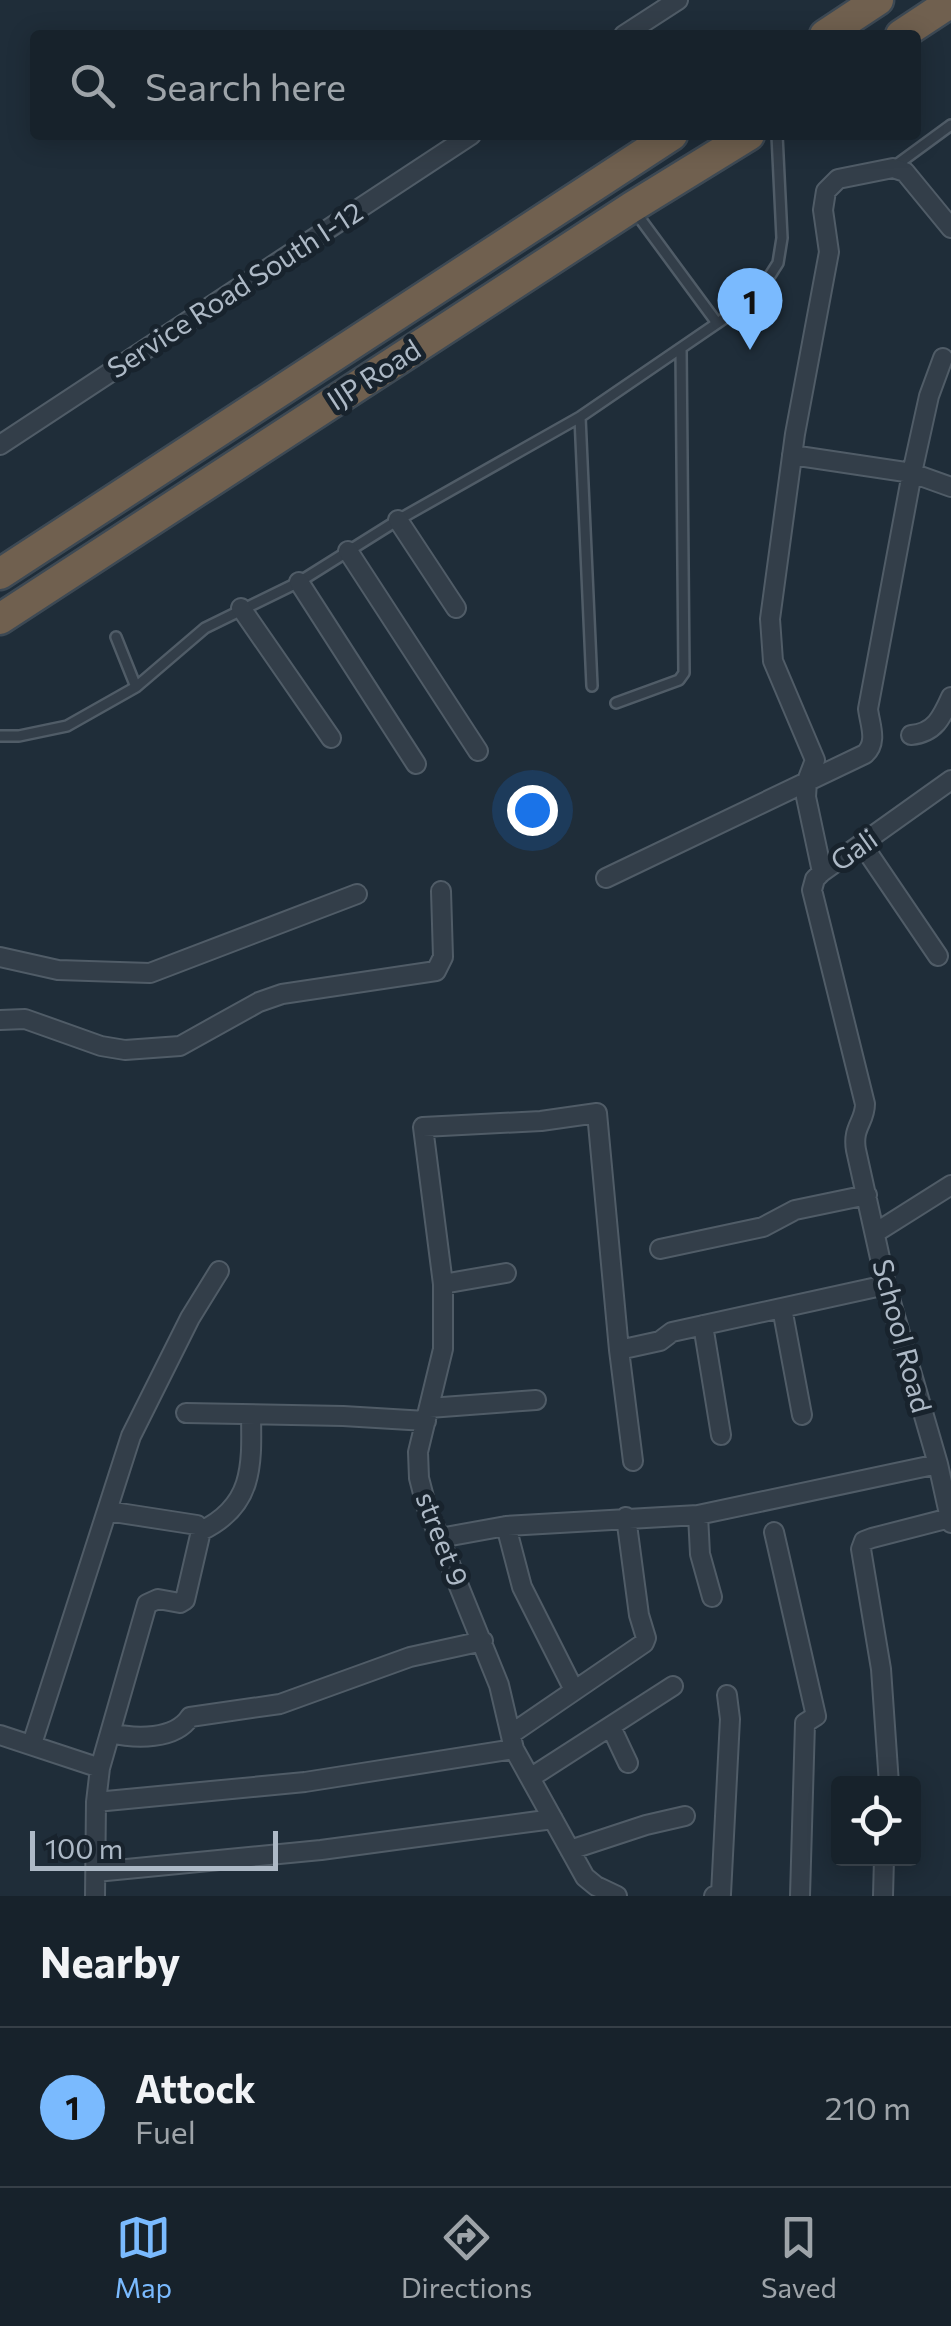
<!DOCTYPE html>
<style>
:root{--surface:#17222b;--page:#242f37;--text:#f1f3f6;--muted:#9ea4a9;--line:#363f47;--accent:#7abafe}
body{margin:0;font-family:Commissioner,sans-serif;background:var(--page);color:var(--text)}
.controls{position:absolute;right:30px;bottom:30px;display:grid;overflow:hidden;border-radius:10px;box-shadow:0 5px 25px #0003}
.controls button{width:90px;height:90px;display:grid;place-items:center;padding:0;border:0;border-bottom:2px solid var(--line);background:var(--surface);color:var(--text);font:50px sans-serif}
.scale{position:absolute;left:30px;bottom:25px;width:248px;box-sizing:border-box;padding-left:10px;border:5px solid #adb9c6;border-top:0;font-size:28px;line-height:35px;white-space:nowrap;color:#adb9c6;-webkit-text-stroke:8px #18232d;paint-order:stroke}
.you{position:absolute;left:532px;top:810px;width:35px;height:35px;margin:-25px;border:8px solid #fff;border-radius:50%;background:#1a73e8;box-shadow:0 0 0 15px #1a73e833}
.badge{display:grid;place-items:center;width:65px;height:65px;border-radius:50%;background:var(--accent);color:#111;font-size:32px;font-weight:700}
.pin{position:absolute;translate:-50% -82px;filter:drop-shadow(0 2px 5px #0008)}
.pin::after{content:'';position:absolute;top:52px;width:35px;height:30px;background:inherit;clip-path:polygon(0 0,100% 0,50% 100%)}
.list{margin:0;padding:0;list-style:none}
h2{display:flex;justify-content:space-between;align-items:center;height:130px;margin:0;padding:0 40px;font-size:42px}
h2 small{font-size:32px;font-weight:400;color:var(--muted)}
.list li{display:grid;grid-template-columns:65px 1fr auto;gap:30px;align-items:center;box-sizing:border-box;height:160px;padding:0 40px;border-top:2px solid var(--line)}
.list b{display:block;font-size:38px;white-space:nowrap}
.list p{margin:0;font-size:32px;white-space:nowrap;color:var(--muted)}
.list em{font-size:32px;font-style:normal;color:var(--muted)}
.icon{flex:none;width:55px;height:55px;fill:none;stroke:currentColor;stroke-width:2;stroke-linecap:round;stroke-linejoin:round}
.map{position:relative;flex:none;width:951px;height:1896px;overflow:hidden}
.search{position:absolute;background:var(--surface);box-shadow:0 5px 25px #0003;left:30px;right:30px;top:30px;height:110px;display:flex;align-items:center;gap:25px;box-sizing:border-box;padding:0 35px;border-radius:10px;color:var(--muted);font-size:38px}
.sheet{height:290px;background:var(--surface)}
nav{display:flex;justify-content:space-around;align-items:center;box-sizing:border-box;height:140px;border-top:2px solid var(--line);background:var(--surface);font-size:28px;color:var(--muted)}
nav a{display:grid;justify-items:center;gap:5px}
nav .on{color:var(--accent)}
.map>svg:first-child{display:block}
.lines{fill:none;stroke-linecap:round;stroke-linejoin:round}
.lane-casing{stroke:#505c67;stroke-width:14}
.street-casing{stroke:#505c67;stroke-width:22}
.highway-casing{stroke:#3d4954;stroke-width:35}
.lane{stroke:#333e49;stroke-width:9}
.street{stroke:#333e49;stroke-width:18}
.highway{stroke:#70604f;stroke-width:30}
.labels{text-anchor:middle;stroke-width:10;stroke-linejoin:round;paint-order:stroke}
.street-label{font-size:28px;fill:#adb9c6;stroke:#18232d}
</style>
<div class="map">
<svg width="951" height="1896" viewBox="0 0 951 1896">
<rect width="100%" height="100%" fill="#1f2d39"/>
<g class="lines">
<defs>
<path id="lane" d="M895,166L951,125
M636,213L717,323
M580,417L592,686
M116,637L136,687
M616,703L679,680L684,673L681,348
M0,736H19L67,726L136,687L205,628L299,582L398,520L580,417L757,296L778,263L782,238L777,135"/>
<path id="street" d="M624,35L678,0
M0,445L471,135
M792,455L912,473L951,487
M398,520L456,608
M348,551L478,751
M299,582L416,764
M241,608L331,738
M911,735C935,733 942,717 951,697
M951,780L822,872L815,879L812,890L865,1104C865,1122 852,1127 856,1150L886,1285L938,1464L951,1523
M862,844L938,956
M822,872L806,797L807,781L815,760L773,661L770,619L795,434L829,252L823,210L826,191L838,179L893,168L905,172L951,228
M606,878L865,754C878,742 870,725 868,709L912,473L929,396L943,358
M0,957L58,970L150,973L357,894
M0,1020L25,1019L101,1046L125,1050L180,1046L259,1002L282,994L436,971L443,957L441,891
M875,1233L951,1185
M660,1249L763,1227L795,1210L867,1195
M443,1284L506,1273
M782,1308L802,1415
M703,1325L721,1435
M619,1350L633,1461
M429,1408L536,1400
M186,1413L343,1416L426,1421
M698,1515L700,1554L712,1597
M506,1526L522,1587L574,1690
M201,1531C253,1506 252,1467 251,1416
M774,1532L816,1716L805,1723L800,1896
M440,1538L506,1526L698,1515L938,1464
M611,1727L628,1763
M110,1733C136,1739 175,1740 190,1717L280,1704L410,1657L483,1641
M511,1734L644,1643L646,1638L639,1615L626,1517
M0,1735L100,1768
M32,1744L131,1436L190,1318L219,1271
M530,1778L673,1686
M889,1784L881,1669L861,1549L864,1541L872,1538L950,1518
M96,1802L305,1782L514,1749
M570,1850L646,1825L685,1816
M96,1872L321,1850L553,1819
M95,1896L96,1802L100,1768L147,1604L158,1599L180,1603L185,1600L201,1531L197,1525L107,1511
M617,1896L596,1886L585,1877L514,1749L499,1685L426,1505L419,1478L418,1452L443,1349V1284L423,1127L541,1121L597,1113L619,1350L660,1341L672,1332L886,1285
M714,1896L721,1894L730,1719L727,1695
M883,1896L884,1858"/>
<path id="highway" d="M825,35L878,0
M901,35L951,2
M0,574L672,135
M0,619L632,207L749,135"/>
</defs>
<!-- lane casing -->
<use href="#lane" class="lane-casing"/>
<!-- street casing -->
<use href="#street" class="street-casing"/>
<!-- highway casing -->
<use href="#highway" class="highway-casing"/>
<!-- lane -->
<use href="#lane" class="lane"/>
<!-- street -->
<use href="#street" class="street"/>
<!-- highway -->
<use href="#highway" class="highway"/>
</g>
<g class="labels">
<!-- street labels -->
<g class="street-label">
<text transform="translate(235 290) rotate(-33)" y="10">Service Road South I-12</text>
<text transform="translate(374 375) rotate(-33)" y="10">IJP Road</text>
<text transform="translate(854 850) rotate(-35)" y="10">Gali</text>
<text transform="translate(902 1336) rotate(75)" y="10">School Road</text>
<text transform="translate(442 1539) rotate(69)" y="10">street 9</text>
</g>
</g>
</svg>
<div class="controls">
<button><svg class="icon" aria-label="locate" viewBox="0 0 24 24"><circle cx="12" cy="12" r="6"/><path d="M12 2v4M12 18v4M2 12h4M18 12h4"/></svg></button>
</div>
<div class="scale">100 m</div>
<div class="you"></div>
<div class="pin badge" style="left:750px;top:350px">1</div>
<div class="search"><svg class="icon" aria-label="search" viewBox="0 0 24 24"><circle cx="10" cy="10" r="6"/><path d="M15 15l6 6"/></svg>Search here</div>
</div>
<section class="sheet">
<h2>Nearby<small></small></h2>
<ul class="list">
<li><span class="badge">1</span><div><b>Attock</b><p>Fuel</p></div><em>210 m</em></li>
</ul>
</section>
<nav>
<a class="on"><svg class="icon" aria-label="map" viewBox="0 0 24 24"><path d="M3 6l6-2 6 2 6-2v14l-6 2-6-2-6 2zM9 4v14M15 6v14"/></svg>Map</a>
<a><svg class="icon" aria-label="directions" viewBox="0 0 24 24"><path d="M12 3l9 9-9 9-9-9zM9 14v-3h6M13 9l2 2-2 2"/></svg>Directions</a>
<a><svg class="icon" aria-label="saved" viewBox="0 0 24 24"><path d="M7 4h10v16l-5-4-5 4z"/></svg>Saved</a>
</nav>
